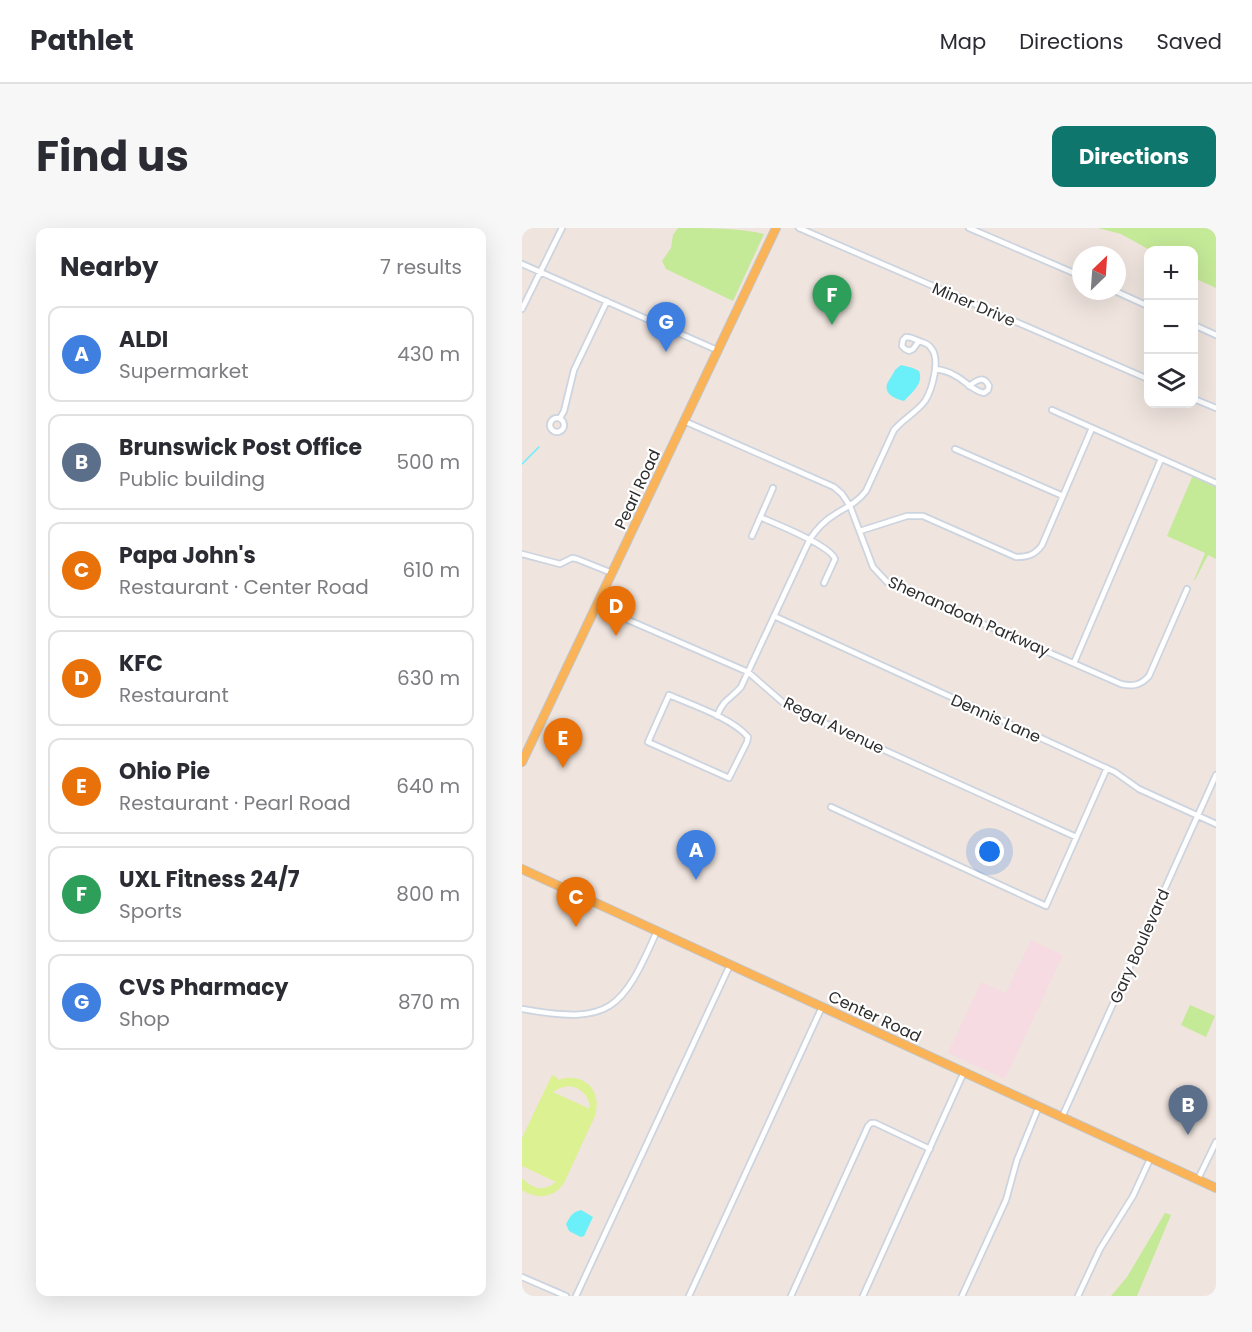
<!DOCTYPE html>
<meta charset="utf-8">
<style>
:root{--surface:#fff;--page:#f7f7f7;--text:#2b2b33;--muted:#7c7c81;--line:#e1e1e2;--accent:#0f766e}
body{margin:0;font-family:Poppins,sans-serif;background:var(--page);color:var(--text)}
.controls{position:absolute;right:18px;top:18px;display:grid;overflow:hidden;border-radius:12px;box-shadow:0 6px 24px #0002}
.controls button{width:54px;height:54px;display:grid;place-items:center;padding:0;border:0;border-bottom:2px solid var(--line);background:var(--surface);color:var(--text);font:30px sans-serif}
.compass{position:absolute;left:550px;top:18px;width:54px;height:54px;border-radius:50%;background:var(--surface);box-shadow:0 6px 24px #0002;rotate:25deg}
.you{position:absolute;left:468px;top:624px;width:21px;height:21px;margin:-15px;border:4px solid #fff;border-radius:50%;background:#1a73e8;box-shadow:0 0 0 9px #1a73e833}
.badge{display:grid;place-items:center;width:39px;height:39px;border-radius:50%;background:var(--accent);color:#fff;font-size:20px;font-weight:700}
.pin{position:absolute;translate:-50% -50px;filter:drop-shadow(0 2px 3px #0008)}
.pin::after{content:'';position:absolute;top:32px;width:21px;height:18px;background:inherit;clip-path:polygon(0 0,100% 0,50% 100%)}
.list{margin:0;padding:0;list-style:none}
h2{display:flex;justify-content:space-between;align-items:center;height:78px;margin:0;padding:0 24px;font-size:26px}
h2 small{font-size:20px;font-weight:400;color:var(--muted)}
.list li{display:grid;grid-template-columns:39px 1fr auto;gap:18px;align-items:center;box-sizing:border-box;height:96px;margin:0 12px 12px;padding:0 12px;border:2px solid var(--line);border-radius:12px}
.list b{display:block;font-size:22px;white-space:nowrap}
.list p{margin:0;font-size:20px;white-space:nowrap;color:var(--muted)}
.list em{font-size:20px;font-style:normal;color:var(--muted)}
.icon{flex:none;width:33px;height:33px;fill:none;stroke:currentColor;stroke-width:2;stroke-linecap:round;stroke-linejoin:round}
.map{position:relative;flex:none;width:694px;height:1068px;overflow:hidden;border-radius:12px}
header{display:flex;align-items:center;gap:36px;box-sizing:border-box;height:84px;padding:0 30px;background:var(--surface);border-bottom:2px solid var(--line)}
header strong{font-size:28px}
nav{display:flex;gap:33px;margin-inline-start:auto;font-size:21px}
.intro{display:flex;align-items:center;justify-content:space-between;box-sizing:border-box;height:144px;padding:0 36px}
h1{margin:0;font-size:42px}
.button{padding:15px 27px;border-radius:12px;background:var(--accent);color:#fff;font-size:21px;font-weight:700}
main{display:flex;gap:36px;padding:0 36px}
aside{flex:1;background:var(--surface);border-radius:12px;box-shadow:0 6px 24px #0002}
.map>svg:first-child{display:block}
.medical{fill:#f6dbe2}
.green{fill:#c4e997}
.pitch{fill:#dcf192;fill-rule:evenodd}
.water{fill:#6beff8}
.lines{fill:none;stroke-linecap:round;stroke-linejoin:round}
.stream{stroke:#6beff8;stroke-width:1.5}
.street-casing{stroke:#ccd4df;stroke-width:8}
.primary-casing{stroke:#c4c4c4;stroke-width:10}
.street{stroke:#fff;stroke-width:4.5}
.primary{stroke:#fbb357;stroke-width:8}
.labels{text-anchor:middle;stroke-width:4.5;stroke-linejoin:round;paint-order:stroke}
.street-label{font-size:16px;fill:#2d2d2d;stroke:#fff}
</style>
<header>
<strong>Pathlet</strong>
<nav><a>Map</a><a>Directions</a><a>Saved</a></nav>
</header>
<div class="intro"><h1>Find us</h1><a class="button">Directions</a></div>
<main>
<aside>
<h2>Nearby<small>7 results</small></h2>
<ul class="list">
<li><span class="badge" style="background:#3f7fe0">A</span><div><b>ALDI</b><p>Supermarket</p></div><em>430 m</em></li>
<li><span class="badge" style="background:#5c6f8a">B</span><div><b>Brunswick Post Office</b><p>Public building</p></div><em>500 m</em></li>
<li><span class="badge" style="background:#e8710a">C</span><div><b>Papa John's</b><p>Restaurant · Center Road</p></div><em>610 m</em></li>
<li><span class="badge" style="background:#e8710a">D</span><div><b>KFC</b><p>Restaurant</p></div><em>630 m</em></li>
<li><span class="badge" style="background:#e8710a">E</span><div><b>Ohio Pie</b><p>Restaurant · Pearl Road</p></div><em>640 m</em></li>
<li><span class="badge" style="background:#2e9e5b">F</span><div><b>UXL Fitness 24/7</b><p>Sports</p></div><em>800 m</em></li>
<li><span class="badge" style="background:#3f7fe0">G</span><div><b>CVS Pharmacy</b><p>Shop</p></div><em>870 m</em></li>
</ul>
</aside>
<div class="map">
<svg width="694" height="1068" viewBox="0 0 694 1068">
<rect width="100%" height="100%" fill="#efe4de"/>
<!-- medical -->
<path class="medical" d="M509,712L541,727L483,851L426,825L459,754L484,765Z"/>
<!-- green -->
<path class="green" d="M156,0C182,0 219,0 242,6L211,73L144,41L140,33L149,20L151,7Z
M576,0H694V60L672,50V22H628L599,6Z
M671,247L694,257V331L686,327L673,352H672L683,325L645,308Z
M668,777L693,788L684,809L659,797Z
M643,985L649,987L615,1068H589L605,1049Z"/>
<!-- pitch -->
<path class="pitch" d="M30,847L36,850V852C61,843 81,862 73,888L42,955C32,970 15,972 0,962V950C10,961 22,964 34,954L0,938V910ZM47,858C60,860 67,868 68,881L31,864L38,860Z"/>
<!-- water -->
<path class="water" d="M379,137L391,140L397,143C402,156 390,164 382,173C374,171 362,167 365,156C367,151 371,147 373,142Z
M59,982L71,989L62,1008L59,1009L47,1003L44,996C48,989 50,984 59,982Z"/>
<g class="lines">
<!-- stream -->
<path class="stream" d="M0,236L17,219"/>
<defs>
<path id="street" d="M277,0L626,151
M447,0L559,48
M0,36L195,122
M593,63L626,78
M0,81L40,0
M672,97L694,107
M413,141C420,142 426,143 432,147C443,152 450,163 462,165L466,162L467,158C462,147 455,152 447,158
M672,171L694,180
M530,182L694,255
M28 197a7 7 0 1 1 14 0a7 7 0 1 1-14 0Z
M38,190L42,183L52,142L85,73
M162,193L312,259L320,266L328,278L351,339L365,354L599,456C611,459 619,457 627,448L665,361
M433,221L541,268
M238,289C254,296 308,317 313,331L302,355
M338,303L385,288H401L494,329C506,329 513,327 520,317L570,200
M230,308L251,260
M0,326L38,336L50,330L55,331L90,345
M74,378L226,444L265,478L554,609
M252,388L593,544L617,561L694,596
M552,435L639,231
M147,467C170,477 210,490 226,509L225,514L207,550L126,514Z
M195,488C202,470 208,472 219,459L288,311C294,302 302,293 312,287C324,279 335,275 344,263L372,202C381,191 395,184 403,173C410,162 419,131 409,120C406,115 402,115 397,113C392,111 390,109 384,109L381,112L380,118L383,121L387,123L391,121L397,113
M309,579L524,678L585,540
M0,781C89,797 100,782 135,703
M540,889L694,547
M676,951L694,914
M0,1049L44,1068
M54,1068L208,737
M167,1068L300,779
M269,1068L346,898L349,895H353L408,921
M341,1068L442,844
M440,1068L484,972L495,932L517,878
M556,1068L578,1021L611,968L629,929"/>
<path id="primary" d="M0,534L254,0
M0,641L694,960"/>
</defs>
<!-- street casing -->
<use href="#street" class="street-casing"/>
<!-- primary casing -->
<use href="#primary" class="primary-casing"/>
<!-- street -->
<use href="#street" class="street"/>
<!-- primary -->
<use href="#primary" class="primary"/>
</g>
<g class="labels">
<!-- street labels -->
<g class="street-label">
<text transform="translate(452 76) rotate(23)" y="6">Miner Drive</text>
<text transform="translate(115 261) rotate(-65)" y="6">Pearl Road</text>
<text transform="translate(447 388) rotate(24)" y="6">Shenandoah Parkway</text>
<text transform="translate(474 490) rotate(24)" y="6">Dennis Lane</text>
<text transform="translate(312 497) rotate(26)" y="6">Regal Avenue</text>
<text transform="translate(617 718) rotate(-66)" y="6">Gary Boulevard</text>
<text transform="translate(353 788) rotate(25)" y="6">Center Road</text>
</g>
</g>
</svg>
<div class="controls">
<button>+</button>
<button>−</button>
<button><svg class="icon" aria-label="layers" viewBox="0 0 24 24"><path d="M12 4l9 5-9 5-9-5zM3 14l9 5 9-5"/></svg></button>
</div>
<svg class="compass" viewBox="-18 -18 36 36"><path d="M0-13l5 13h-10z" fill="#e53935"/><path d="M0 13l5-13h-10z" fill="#7c7c81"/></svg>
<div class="you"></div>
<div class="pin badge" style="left:174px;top:652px;background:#3f7fe0">A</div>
<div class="pin badge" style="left:666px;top:907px;background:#5c6f8a">B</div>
<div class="pin badge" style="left:54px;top:699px;background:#e8710a">C</div>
<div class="pin badge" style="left:94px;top:408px;background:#e8710a">D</div>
<div class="pin badge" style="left:41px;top:540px;background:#e8710a">E</div>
<div class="pin badge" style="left:310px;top:97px;background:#2e9e5b">F</div>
<div class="pin badge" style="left:144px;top:124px;background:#3f7fe0">G</div>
</div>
</main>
